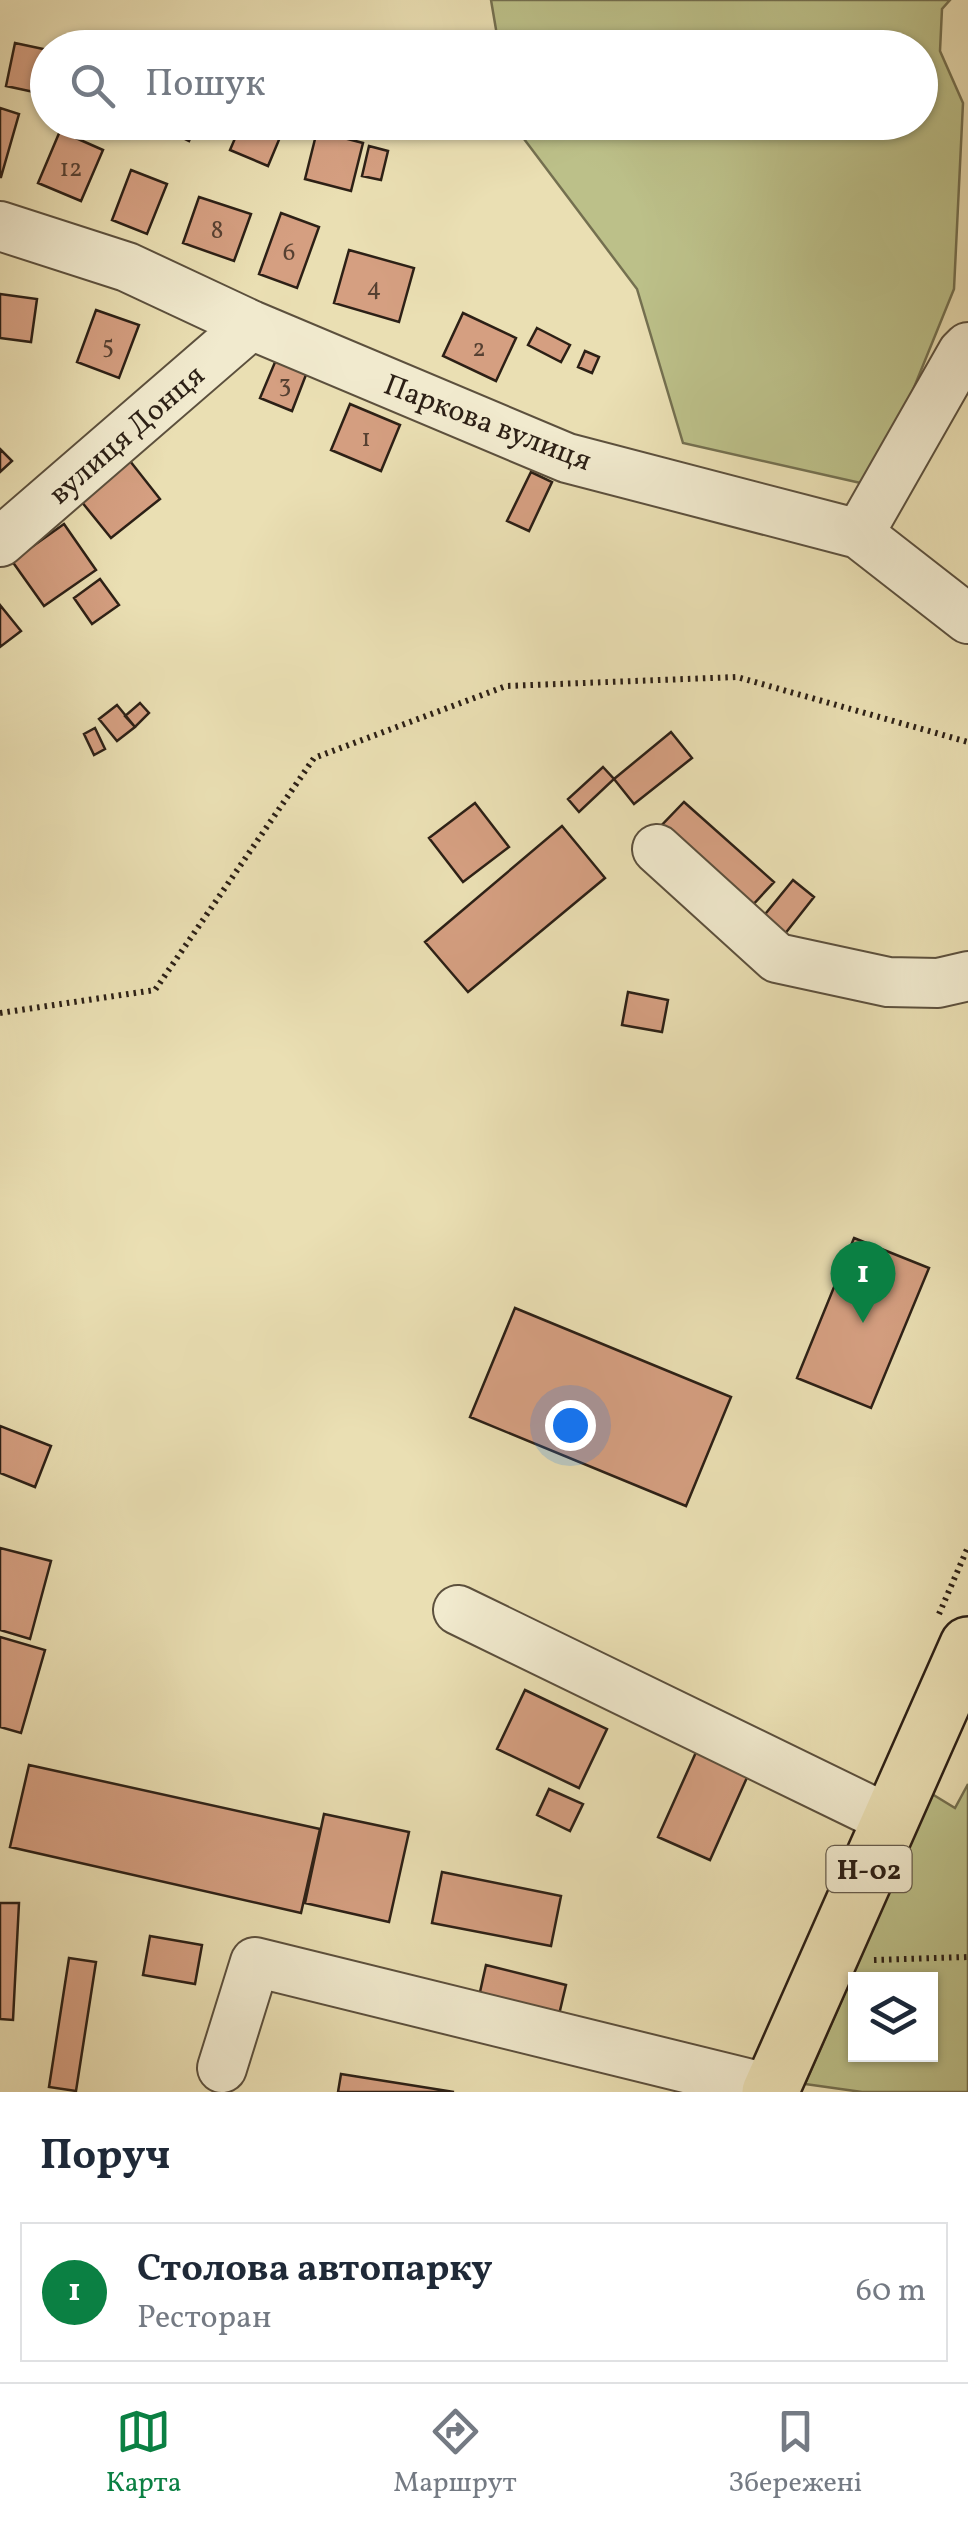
<!DOCTYPE html>
<html lang="uk">
<meta charset="utf-8">
<style>
:root{--surface:#fff;--page:#f6f6f7;--text:#1f2937;--muted:#747a83;--line:#e0e1e3;--accent:#0b8043}
body{margin:0;font-family:Vollkorn,serif;background:var(--page);color:var(--text)}
.controls{position:absolute;right:30px;bottom:30px;display:grid;overflow:hidden;border-radius:0px;box-shadow:0 2px 8px #0004}
.controls button{width:90px;height:90px;display:grid;place-items:center;padding:0;border:0;border-bottom:2px solid var(--line);background:var(--surface);color:var(--text);font:50px sans-serif}
.you{position:absolute;left:570px;top:1425px;width:35px;height:35px;margin:-25px;border:8px solid #fff;border-radius:50%;background:#1a73e8;box-shadow:0 0 0 15px #1a73e833}
.badge{display:grid;place-items:center;width:65px;height:65px;border-radius:50%;background:var(--accent);color:#fff;font-size:32px;font-weight:700}
.pin{position:absolute;translate:-50% -82px;filter:drop-shadow(0 2px 5px #0008)}
.pin::after{content:'';position:absolute;top:52px;width:35px;height:30px;background:inherit;clip-path:polygon(0 0,100% 0,50% 100%)}
.list{margin:0;padding:0;list-style:none}
h2{display:flex;justify-content:space-between;align-items:center;height:130px;margin:0;padding:0 40px;font-size:42px}
h2 small{font-size:32px;font-weight:400;color:var(--muted)}
.list li{display:grid;grid-template-columns:65px 1fr auto;gap:30px;align-items:center;box-sizing:border-box;height:140px;margin:0 20px 20px;padding:0 20px;border:2px solid var(--line);border-radius:0px}
.list b{display:block;font-size:38px;white-space:nowrap}
.list p{margin:0;font-size:32px;white-space:nowrap;color:var(--muted)}
.list em{font-size:32px;font-style:normal;color:var(--muted)}
.icon{flex:none;width:55px;height:55px;fill:none;stroke:currentColor;stroke-width:2;stroke-linecap:round;stroke-linejoin:round}
.map{position:relative;flex:none;width:968px;height:2092px;overflow:hidden}
.search{position:absolute;background:var(--surface);box-shadow:0 2px 8px #0004;left:30px;right:30px;top:30px;height:110px;display:flex;align-items:center;gap:25px;box-sizing:border-box;padding:0 35px;border-radius:55px;color:var(--muted);font-size:38px}
.sheet{height:290px;background:var(--surface)}
nav{display:flex;justify-content:space-around;align-items:center;box-sizing:border-box;height:140px;border-top:2px solid var(--line);background:var(--surface);font-size:28px;color:var(--muted)}
nav a{display:grid;justify-items:center;gap:5px}
nav .on{color:var(--accent)}
.map>svg:first-child{display:block}
.green{fill:#bcc089;stroke:#747050;stroke-width:2.5;fill-rule:evenodd}
.building{fill:#d59f81;stroke:#2c2016;stroke-width:2.5}
.lines{fill:none;stroke-linecap:round;stroke-linejoin:round}
.minor-casing{stroke:#5c503d;stroke-width:52}
.major-casing{stroke:#2c2016;stroke-width:60}
.path{stroke:#2c2016;stroke-width:6;stroke-dasharray:2.5 5;stroke-linecap:butt}
.minor{stroke:#f1eace;stroke-width:48}
.major{stroke:#eadfb3;stroke-width:55}
.labels{text-anchor:middle;stroke-width:8;stroke-linejoin:round;paint-order:stroke}
.number-label{font-size:25px;fill:#564031}
.shield{fill:#f1eace;stroke:#675d4d;stroke-width:2.5}
.shield-label{font-size:28px;font-weight:bold;fill:#2c2016}
.street-label{font-size:30px;fill:#2c2016;stroke:#f1eace}
</style>
<div class="map">
<svg width="968" height="2092" viewBox="0 0 968 2092">
<rect width="100%" height="100%" fill="#eadfb3"/>
<filter id="stains"><feTurbulence type="fractalNoise" baseFrequency=".002" numOctaves="4"/><feColorMatrix values="0 0 0 0 .2 0 0 0 0 .09 0 0 0 0 .02 0 0 0 .5 -.17"/></filter>
<radialGradient id="worn" r=".72"><stop offset=".6" stop-color="#630" stop-opacity="0"/><stop offset="1" stop-color="#630" stop-opacity=".3"/></radialGradient>
<!-- green -->
<path class="green" d="M491,0H950L942,9L940,51L963,103L954,289L874,486L683,443L637,289L512,123L920,122V48L499,47Z
M968,1784V2092H862L805,2084L932,1794L955,1808ZM856,1980H930V2054H856Z"/>
<!-- building -->
<path class="building" d="M15,43L48,50L43,94L6,86Z
M0,108L19,114L1,177H0Z
M150,122H197L189,141Z
M242,122H252L281,135L268,166L230,150Z
M60,131L103,150L81,201L38,183Z
M317,131L363,143L351,191L305,179Z
M369,146L388,151L381,180L362,176Z
M131,170L167,184L147,234L112,220Z
M199,197L251,214L234,261L183,243Z
M281,213L319,227L297,288L259,274Z
M349,250L414,268L399,322L334,303Z
M0,294L37,299L31,342L0,338Z
M96,310L139,325L119,378L77,362Z
M463,313L516,338L496,381L443,356Z
M537,328L570,345L561,362L528,345Z
M585,351L599,357L592,373L578,367Z
M278,355L309,367L292,411L260,398Z
M350,404L400,425L381,471L331,450Z
M0,449L12,461L0,472Z
M130,461L160,499L111,538L81,501Z
M531,472L552,482L529,531L507,521Z
M64,524L96,570L44,606L12,561Z
M100,579L119,605L92,624L74,598Z
M0,605L21,631L0,647Z
M140,703L149,713L135,727L125,716Z
M117,705L135,727L117,741L99,719Z
M95,728L105,749L94,755L84,734Z
M671,732L692,758L634,804L614,779Z
M603,767L614,779L579,812L568,799Z
M684,802L774,882L749,909L659,828Z
M475,803L509,847L463,882L429,838Z
M562,826L605,878L468,992L425,942Z
M793,880L814,897L784,935L762,918Z
M628,992L668,1000L662,1032L622,1025Z
M854,1238L929,1268L871,1408L797,1378Z
M515,1308L731,1397L686,1506L470,1417Z
M0,1426L51,1446L35,1487L0,1473Z
M0,1548L51,1561L30,1639L0,1630Z
M0,1637L45,1650L21,1733L0,1727Z
M525,1690L607,1729L579,1788L497,1749Z
M706,1730L758,1753L710,1860L658,1837Z
M29,1765L320,1829L301,1913L10,1847Z
M549,1789L583,1804L570,1831L537,1815Z
M324,1814L409,1832L389,1922L305,1903Z
M442,1872L561,1896L551,1946L432,1923Z
M0,1903H19L13,2020L0,2019Z
M150,1936L202,1945L195,1984L143,1975Z
M69,1958L96,1962L76,2091L49,2087Z
M486,1965L566,1985L558,2019L478,2001Z
M341,2074L454,2092H338Z"/>
<g class="lines">
<defs>
<path id="minor" d="M0,226L127,267L251,325L567,458L859,534L968,619
M859,534L962,353L968,347
M0,542L251,325
M657,849L777,958L888,982L938,983L968,976
M458,1610L890,1820
M222,2068L255,1962L771,2089"/>
<path id="major" d="M770,2092L968,1645"/>
</defs>
<!-- minor casing -->
<use href="#minor" class="minor-casing"/>
<!-- major casing -->
<use href="#major" class="major-casing"/>
<!-- path -->
<path class="path" d="M0,1013L155,990L314,758L506,686L737,677L968,742
M939,1614L968,1547
M874,1960L968,1957"/>
<!-- minor -->
<use href="#minor" class="minor"/>
<!-- major -->
<use href="#major" class="major"/>
</g>
<g class="labels">
<!-- number labels -->
<g class="number-label">
<text x="71" y="176">12</text>
<text x="217" y="238">8</text>
<text x="289" y="260">6</text>
<text x="374" y="295">4</text>
<text x="108" y="353">5</text>
<text x="479" y="356">2</text>
<text x="285" y="392">3</text>
<text x="366" y="446">1</text>
</g>
<!-- shield labels -->
<rect class="shield" x="826.5" y="1846" width="85" height="46" rx="8"/>
<g class="shield-label">
<text x="869" y="1879">Н-02</text>
</g>
<!-- street labels -->
<g class="street-label">
<text transform="translate(488 422) rotate(21)" y="10">Паркова вулиця</text>
<text transform="translate(126 434) rotate(-41)" y="10">вулиця Донця</text>
</g>
</g>
<rect width="100%" height="100%" filter="url(#stains)"/>
<rect width="100%" height="100%" fill="url(#worn)"/>
</svg>
<div class="controls">
<button><svg class="icon" aria-label="layers" viewBox="0 0 24 24"><path d="M12 4l9 5-9 5-9-5zM3 14l9 5 9-5"/></svg></button>
</div>
<div class="you"></div>
<div class="pin badge" style="left:863px;top:1323px">1</div>
<div class="search"><svg class="icon" aria-label="search" viewBox="0 0 24 24"><circle cx="10" cy="10" r="6"/><path d="M15 15l6 6"/></svg>Пошук</div>
</div>
<section class="sheet">
<h2>Поруч<small></small></h2>
<ul class="list">
<li><span class="badge">1</span><div><b>Столова автопарку</b><p>Ресторан</p></div><em>60 m</em></li>
</ul>
</section>
<nav>
<a class="on"><svg class="icon" aria-label="map" viewBox="0 0 24 24"><path d="M3 6l6-2 6 2 6-2v14l-6 2-6-2-6 2zM9 4v14M15 6v14"/></svg>Карта</a>
<a><svg class="icon" aria-label="directions" viewBox="0 0 24 24"><path d="M12 3l9 9-9 9-9-9zM9 14v-3h6M13 9l2 2-2 2"/></svg>Маршрут</a>
<a><svg class="icon" aria-label="saved" viewBox="0 0 24 24"><path d="M7 4h10v16l-5-4-5 4z"/></svg>Збережені</a>
</nav>
